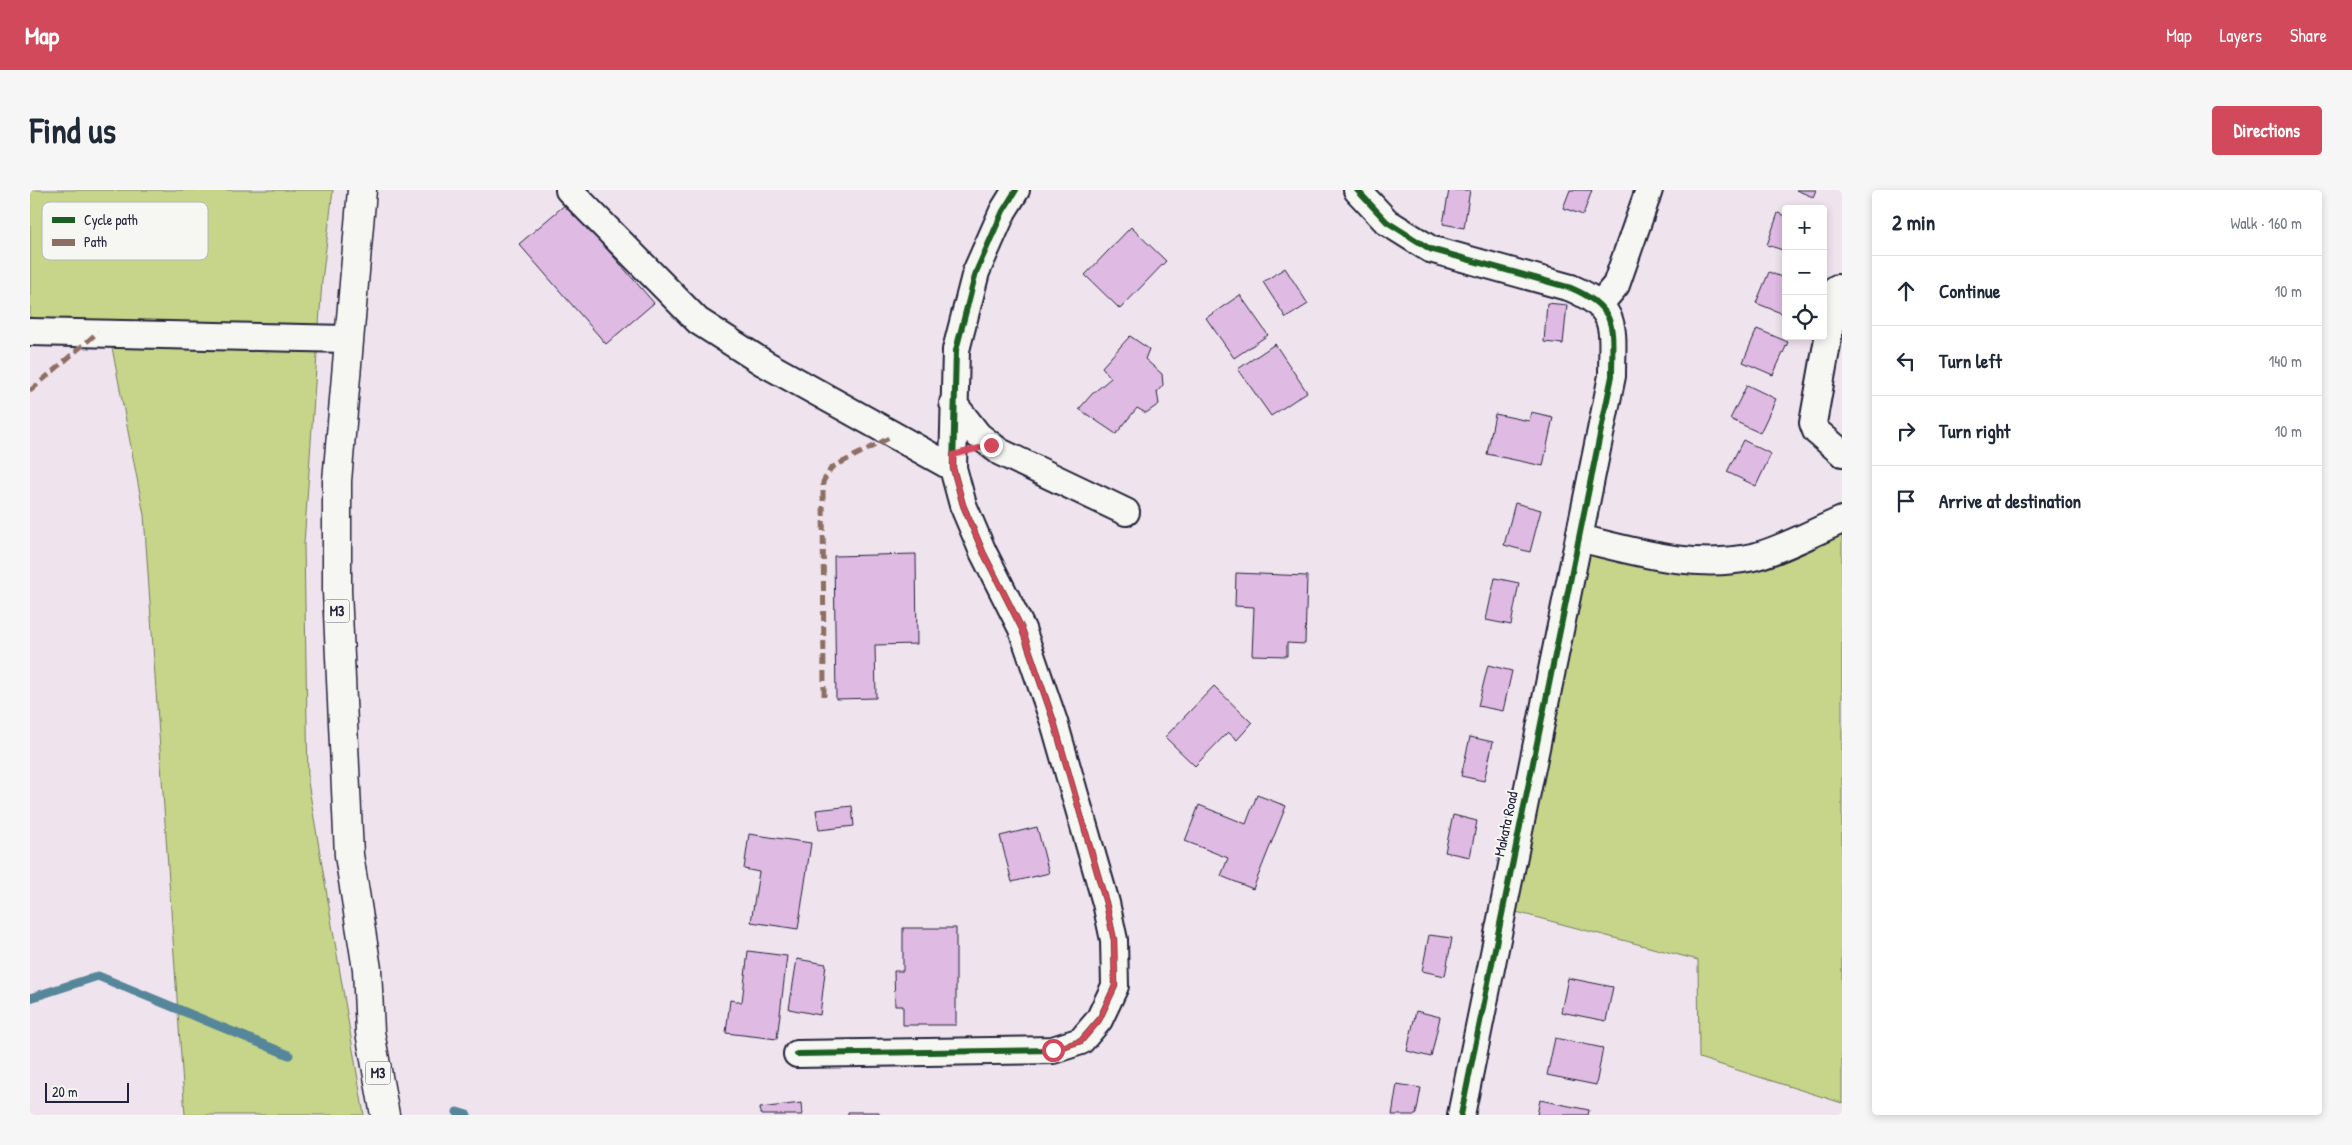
<!DOCTYPE html>
<meta charset="utf-8">
<style>
:root{--surface:#fff;--page:#f6f6f7;--text:#1f2937;--muted:#747a83;--line:#e0e1e3;--accent:#d1495b}
body{margin:0;font-family:"Patrick Hand",sans-serif;background:var(--page);color:var(--text)}
.controls{position:absolute;right:15px;top:15px;display:grid;overflow:hidden;border-radius:5px;box-shadow:0 2px 8px #0003}
.controls button{width:45px;height:45px;display:grid;place-items:center;padding:0;border:0;border-bottom:1px solid var(--line);background:var(--surface);color:var(--text);font:25px sans-serif}
.scale{position:absolute;left:15px;bottom:12px;width:84px;box-sizing:border-box;padding-left:5px;border:2px solid #22223b;border-top:0;font-size:14px;line-height:18px;white-space:nowrap;color:#22223b;-webkit-text-stroke:4px #f6f6f2;paint-order:stroke}
.stop{position:absolute;width:15px;height:15px;margin:-11px;border:4px solid #d1495b;border-radius:50%;background:#fff}
.stop.end{background:#d1495b;border-color:#fff;box-shadow:0 1px 5px #0008}
.list{margin:0;padding:0;list-style:none}
h2{display:flex;justify-content:space-between;align-items:center;height:65px;margin:0;padding:0 20px;font-size:21px}
h2 small{font-size:16px;font-weight:400;color:var(--muted)}
.list li{display:grid;grid-template-columns:32px 1fr auto;gap:15px;align-items:center;box-sizing:border-box;height:70px;padding:0 20px;border-top:1px solid var(--line)}
.list b{display:block;font-size:19px;white-space:nowrap}
.list em{font-size:16px;font-style:normal;color:var(--muted)}
.icon{flex:none;width:28px;height:28px;fill:none;stroke:currentColor;stroke-width:2;stroke-linecap:round;stroke-linejoin:round}
.map{position:relative;flex:none;width:1812px;height:925px;overflow:hidden;border-radius:5px}
header{display:flex;align-items:center;gap:30px;box-sizing:border-box;height:70px;padding:0 25px;background:var(--accent);color:#fff}
header strong{font-size:24px}
nav{display:flex;gap:28px;margin-inline-start:auto;font-size:18px}
.intro{display:flex;align-items:center;justify-content:space-between;box-sizing:border-box;height:120px;padding:0 30px}
h1{margin:0;font-size:35px}
.button{padding:12px 22px;border-radius:5px;background:var(--accent);color:#fff;font-size:18px;font-weight:700}
main{display:flex;gap:30px;padding:0 30px}
aside{flex:1;background:var(--surface);border-radius:5px;box-shadow:0 2px 8px #0003}
.map>svg:first-child{display:block}
.green{fill:#c6d589;stroke:#747c62}
.lines{fill:none;stroke-linecap:round;stroke-linejoin:round}
.stream{stroke:#57869a;stroke-width:9}
.building{fill:#dfbae3;stroke:#22223b}
.minor-casing{stroke:#22223b;stroke-width:30}
.trunk-casing{stroke:#22223b;stroke-width:31}
.minor{stroke:#f6f6f2;stroke-width:26}
.trunk{stroke:#f6f6f2;stroke-width:28}
.quiet{stroke:#8d6e63;stroke-width:5;stroke-dasharray:10 5;stroke-linecap:butt}
.cycleway-casing{stroke:#f6f6f2;stroke-width:9}
.cycleway{stroke:#1b5e20;stroke-width:6}
.route{stroke:#d1495b;stroke-width:6}
.labels{text-anchor:middle;stroke-width:4;stroke-linejoin:round;paint-order:stroke}
.shield{fill:#f6f6f2;stroke:#626272;stroke-width:1}
.shield-label{font-size:14px;font-weight:bold;fill:#22223b}
.street-label{font-size:15px;fill:#22223b;stroke:#f6f6f2}
.key{fill:#f6f6f2;stroke:#b6b6bb;stroke-width:1}
.key-label{font-size:14px;fill:#22223b}
</style>
<header>
<strong>Map</strong>
<nav><a>Map</a><a>Layers</a><a>Share</a></nav>
</header>
<div class="intro"><h1>Find us</h1><a class="button">Directions</a></div>
<main>
<div class="map">
<svg width="1812" height="925" viewBox="0 0 1812 925">
<rect width="100%" height="100%" fill="#efe4ee"/>
<filter id="ink" filterUnits="userSpaceOnUse"><feTurbulence type="fractalNoise" baseFrequency=".02" numOctaves="2"/><feDisplacementMap in="SourceGraphic" scale="10" xChannelSelector="R" yChannelSelector="G"/><feConvolveMatrix kernelMatrix="1 2 1 2 8 2 1 2 1" color-interpolation-filters="sRGB"/></filter>
<g filter="url(#ink)">
<!-- green -->
<path class="green" d="M0,0H303L292,91L274,354L278,592L334,925H155L114,325L80,147L0,145Z
M1812,330V913L1669,868L1668,770L1471,718L1549,348L1683,373Z"/>
<g class="lines">
<!-- stream -->
<path class="stream" d="M0,808L68,786L259,865
M427,922L437,925"/>
</g>
<!-- building -->
<path class="building" d="M1419,0H1440L1434,38L1413,34Z
M1540,0H1562L1553,25L1533,18Z
M1766,0H1786L1783,7Z
M537,13L624,113L576,154L489,54Z
M1748,23L1756,26V61L1737,55Z
M1101,37L1136,71L1090,119L1055,85Z
M1255,78L1278,114L1256,128L1233,92Z
M1739,82L1756,89V125L1726,113Z
M1210,105L1238,145L1204,168L1176,128Z
M1517,113L1537,115L1533,154L1514,152Z
M1727,139L1758,152L1743,185L1713,172Z
M1100,146L1119,159L1115,169L1132,184L1133,195L1127,202L1129,214L1116,223L1107,218L1086,244L1049,219L1062,204L1081,188L1072,177Z
M1245,154L1277,202L1241,226L1208,179Z
M1717,195L1746,209L1730,243L1700,229Z
M1501,222L1523,227L1513,276L1457,264L1465,224L1499,231Z
M1713,250L1741,264L1726,296L1697,282Z
M1485,313L1511,320L1500,362L1474,355Z
M886,364L887,454L845,455L846,508L806,509L804,366Z
M1206,383L1277,386L1275,454L1257,453V466L1222,465L1224,417L1205,416Z
M1465,388L1489,393L1481,435L1456,430Z
M1458,475L1482,481L1473,521L1448,516Z
M1184,496L1222,533L1207,550L1198,542L1165,576L1135,547Z
M1440,547L1463,552L1454,591L1431,586Z
M1227,605L1256,616L1223,699L1191,686L1198,668L1155,651L1169,615L1216,634Z
M822,616L824,636L789,640L786,620Z
M1423,625L1447,631L1440,667L1415,662Z
M1007,637L1019,683L982,692L970,646Z
M719,644L781,653L768,739L721,732L729,682L714,679Z
M873,738H926V835H873V816H865L864,781H873Z
M1399,745L1422,748L1415,786L1392,781Z
M718,761L757,766L747,849L696,843L700,810L712,812Z
M767,769L796,774L790,825L759,819Z
M1538,788L1583,797L1576,831L1531,822Z
M1386,821L1410,827L1401,867L1377,861Z
M1525,848L1573,858L1566,895L1517,885Z
M1367,894L1391,898L1386,925H1362Z
M1510,910L1559,920L1558,925H1507Z
M771,913L772,925H731L730,918Z
M818,922H849V925H818Z"/>
<g class="lines">
<defs>
<path id="minor" d="M539,0L668,131L734,173L923,278
M1327,0L1357,32L1400,59L1541,98C1590,119 1582,139 1582,186L1431,925
M1807,98L1783,233L1786,241L1812,263
M1570,114L1586,95L1619,0
M0,142L317,149
M923,213L948,245L970,262L1096,322
M1549,348C1607,362 1664,380 1723,367C1749,361 1786,341 1812,330
M767,864L1023,860L1051,851L1069,830L1085,796L1084,750L1076,713L1024,532L992,439L953,362L933,315L923,278L926,160L946,82L973,21L986,0"/>
<path id="trunk" d="M332,0L307,291V401L319,665L337,779L340,842L355,925"/>
</defs>
<!-- minor casing -->
<use href="#minor" class="minor-casing"/>
<!-- trunk casing -->
<use href="#trunk" class="trunk-casing"/>
<!-- minor -->
<use href="#minor" class="minor"/>
<!-- trunk -->
<use href="#trunk" class="trunk"/>
<!-- quiet -->
<path class="quiet" d="M0,201L68,142
M794,506L793,292L801,278L863,246"/>
<defs>
<path id="cycleway" d="M1327,0L1357,32L1400,59L1541,98C1590,119 1582,139 1582,186L1431,925
M767,864L1023,860L1051,851L1069,830L1085,796L1084,750L1076,713L1024,532L992,439L953,362L933,315L923,278L926,160L946,82L973,21L986,0"/>
</defs>
<!-- cycleway casing -->
<use href="#cycleway" class="cycleway-casing"/>
<!-- cycleway -->
<use href="#cycleway" class="cycleway"/>
</g>
</g>
<g class="lines" filter="url(#ink)">
<!-- route -->
<path class="route" d="M961,255L923,265V278L933,315L953,362L992,439L1024,532L1076,713L1084,750L1085,796L1069,830L1051,851L1023,860"/>
</g>
<g class="labels">
<!-- shield labels -->
<g class="shield">
<rect x="294.5" y="409.5" width="25" height="23" rx="4"/>
<rect x="335.5" y="871.5" width="25" height="23" rx="4"/>
</g>
<g class="shield-label">
<text x="307" y="426">M3</text>
<text x="348" y="888">M3</text>
</g>
<!-- street labels -->
<g class="street-label">
<text transform="translate(1476 634) rotate(-78)" y="5">Makata Road</text>
</g>
</g>
<!-- legend -->
<rect x="12" y="12" width="166" height="58" rx="8" class="key"/>
<rect x="22" y="27" width="23" height="6" fill="#1b5e20"/>
<rect x="22" y="49" width="23" height="7" fill="#8d6e63"/>
<g class="key-label">
<text x="54" y="35">Cycle path</text>
<text x="54" y="57">Path</text>
</g>
</svg>
<div class="controls">
<button>+</button>
<button>−</button>
<button><svg class="icon" aria-label="locate" viewBox="0 0 24 24"><circle cx="12" cy="12" r="6"/><path d="M12 2v4M12 18v4M2 12h4M18 12h4"/></svg></button>
</div>
<div class="scale">20 m</div>
<div class="stop" style="left:1023px;top:860px"></div>
<div class="stop end" style="left:961px;top:255px"></div>
</div>
<aside>
<h2>2 min<small>Walk · 160 m</small></h2>
<ul class="list">
<li><svg class="icon" aria-label="ahead" viewBox="0 0 24 24"><path d="M12 20V5M6 11l6-6 6 6"/></svg><div><b>Continue</b></div><em>10 m</em></li>
<li><svg class="icon" aria-label="left" viewBox="0 0 24 24"><path d="M17 20v-9H6M10 6l-5 5 5 5"/></svg><div><b>Turn left</b></div><em>140 m</em></li>
<li><svg class="icon" aria-label="right" viewBox="0 0 24 24"><path d="M7 20v-9h11M14 6l5 5-5 5"/></svg><div><b>Turn right</b></div><em>10 m</em></li>
<li><svg class="icon" aria-label="arrive" viewBox="0 0 24 24"><path d="M6 21V4h12l-3 4 3 4H6"/></svg><div><b>Arrive at destination</b></div></li>
</ul>
</aside>
</main>
